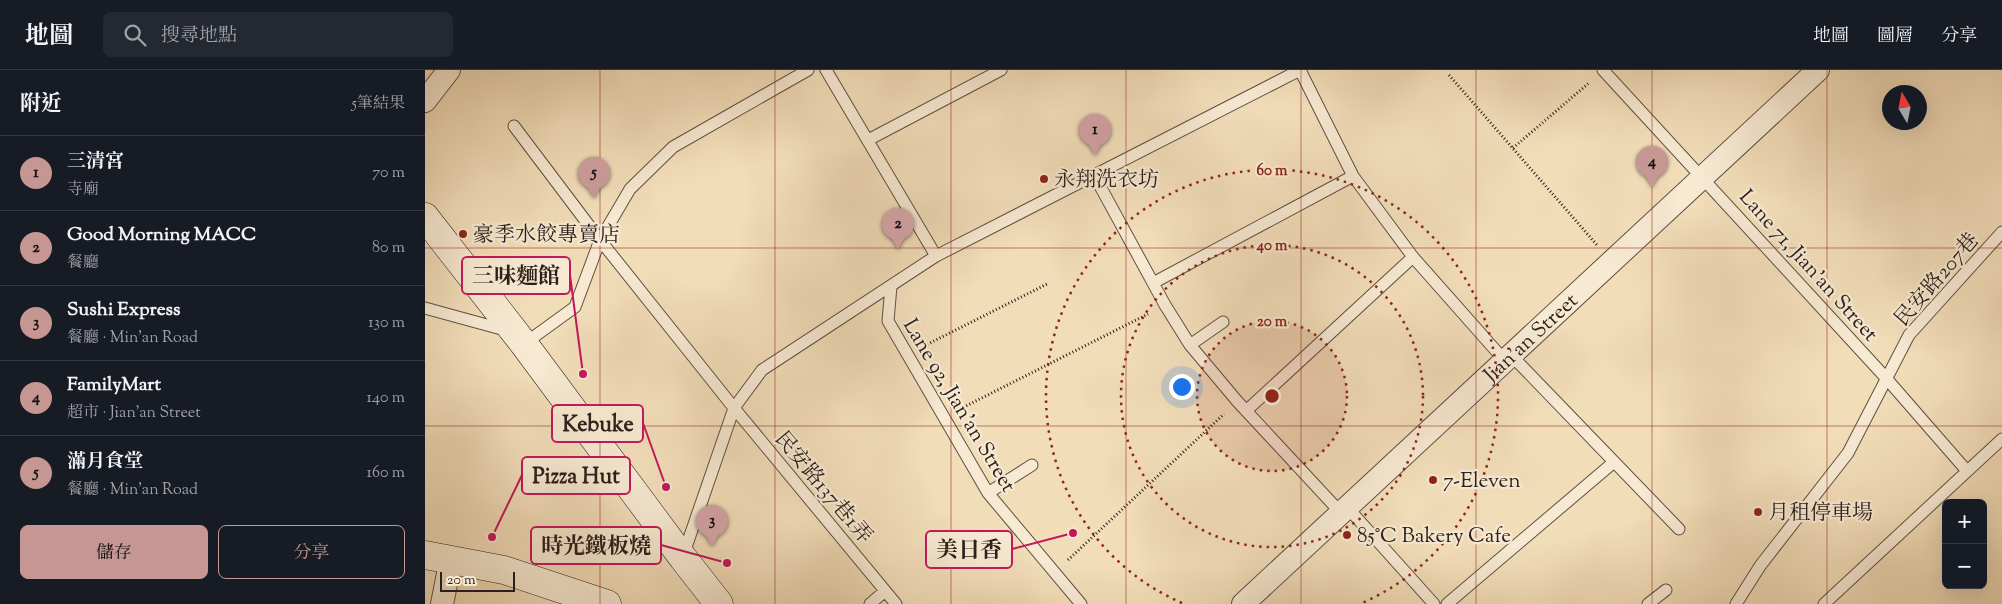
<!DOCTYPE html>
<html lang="zh-TW">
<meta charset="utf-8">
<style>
:root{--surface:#171b24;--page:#242831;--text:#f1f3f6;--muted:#9ea1a6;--line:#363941;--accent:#c59692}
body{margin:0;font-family:"Sorts Mill Goudy","Noto Serif TC",serif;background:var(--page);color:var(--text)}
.controls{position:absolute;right:15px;bottom:15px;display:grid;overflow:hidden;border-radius:8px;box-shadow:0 5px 20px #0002}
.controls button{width:45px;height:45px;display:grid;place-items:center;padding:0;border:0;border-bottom:1px solid var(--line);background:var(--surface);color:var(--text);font:25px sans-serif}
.compass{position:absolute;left:1457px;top:15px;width:45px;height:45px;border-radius:50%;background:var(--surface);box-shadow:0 5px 20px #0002;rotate:350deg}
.scale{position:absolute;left:15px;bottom:12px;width:75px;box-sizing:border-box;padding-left:5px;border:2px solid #2c201c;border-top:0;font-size:14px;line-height:18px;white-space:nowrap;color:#2c201c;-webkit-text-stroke:4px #f7e9d2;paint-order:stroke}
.you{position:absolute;left:756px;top:316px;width:18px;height:18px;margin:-12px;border:4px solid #fff;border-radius:50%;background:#1a73e8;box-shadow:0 0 0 8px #1a73e833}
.badge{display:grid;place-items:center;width:32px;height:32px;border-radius:50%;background:var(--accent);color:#111;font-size:16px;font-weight:700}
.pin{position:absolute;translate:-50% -41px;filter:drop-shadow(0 1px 2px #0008)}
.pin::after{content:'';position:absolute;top:26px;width:18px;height:15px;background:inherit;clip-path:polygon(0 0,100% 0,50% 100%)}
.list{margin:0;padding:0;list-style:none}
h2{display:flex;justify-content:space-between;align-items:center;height:65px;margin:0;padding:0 20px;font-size:21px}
h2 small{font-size:16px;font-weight:400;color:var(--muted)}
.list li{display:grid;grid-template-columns:32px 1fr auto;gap:15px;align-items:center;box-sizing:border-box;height:75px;padding:0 20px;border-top:1px solid var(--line)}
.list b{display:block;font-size:19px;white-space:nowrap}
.list p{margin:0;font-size:16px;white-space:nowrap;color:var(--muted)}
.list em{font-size:16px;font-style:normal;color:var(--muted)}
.actions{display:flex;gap:10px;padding:15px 20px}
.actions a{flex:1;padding:11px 0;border:1px solid var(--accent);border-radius:8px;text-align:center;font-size:18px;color:var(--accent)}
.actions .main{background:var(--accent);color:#111}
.icon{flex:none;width:28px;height:28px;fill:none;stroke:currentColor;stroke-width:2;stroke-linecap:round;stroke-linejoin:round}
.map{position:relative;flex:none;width:1577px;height:534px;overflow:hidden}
header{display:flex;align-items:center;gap:30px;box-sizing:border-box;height:70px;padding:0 25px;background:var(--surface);border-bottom:1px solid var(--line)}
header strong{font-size:24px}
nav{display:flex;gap:28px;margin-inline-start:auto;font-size:18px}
.search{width:350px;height:45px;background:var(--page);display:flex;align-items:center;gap:12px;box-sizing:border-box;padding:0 18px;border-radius:8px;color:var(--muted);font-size:19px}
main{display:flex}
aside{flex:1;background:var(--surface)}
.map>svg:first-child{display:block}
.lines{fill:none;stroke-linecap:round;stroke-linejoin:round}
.lane-casing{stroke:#5e4f43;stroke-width:13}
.street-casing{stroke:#5e4f43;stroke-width:24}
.secondary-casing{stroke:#2c201c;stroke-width:29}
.path{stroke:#2c201c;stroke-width:3;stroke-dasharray:1 2.5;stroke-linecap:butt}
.lane{stroke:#f7e9d2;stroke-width:11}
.street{stroke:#f7e9d2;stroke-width:22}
.secondary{stroke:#f7e9d2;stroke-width:28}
.grid{fill:none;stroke:#8f2418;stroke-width:1;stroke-opacity:0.55}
.ring{fill:none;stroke:#8f2418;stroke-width:2.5;stroke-dasharray:2.5 5}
.poi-dot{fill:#8f2418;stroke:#f7e9d2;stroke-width:2}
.labels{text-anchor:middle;stroke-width:4.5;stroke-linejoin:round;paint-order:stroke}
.poi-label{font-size:21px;fill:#2c201c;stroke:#f7e9d2;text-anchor:start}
.street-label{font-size:21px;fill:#2c201c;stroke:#f7e9d2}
.centre{fill:#8f2418;stroke:#f7e9d2;stroke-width:2.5}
.ring-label{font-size:15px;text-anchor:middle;font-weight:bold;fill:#8f2418;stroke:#f7e9d2;stroke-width:4.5;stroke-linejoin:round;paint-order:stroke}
.leader{fill:none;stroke:#c2185b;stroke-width:2}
.callout-dot{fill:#c2185b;stroke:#f7e9d2;stroke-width:2}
.callout{fill:#f7e9d2;stroke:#c2185b;stroke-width:2}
.callout-label{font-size:22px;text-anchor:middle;font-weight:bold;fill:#2c201c}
</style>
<header>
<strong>地圖</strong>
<div class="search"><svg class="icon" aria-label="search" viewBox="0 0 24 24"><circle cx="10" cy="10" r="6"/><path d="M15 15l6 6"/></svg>搜尋地點</div>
<nav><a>地圖</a><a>圖層</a><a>分享</a></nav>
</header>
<main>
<aside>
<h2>附近<small>5筆結果</small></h2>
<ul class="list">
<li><span class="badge">1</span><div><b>三清宮</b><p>寺廟</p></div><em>70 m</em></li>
<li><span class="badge">2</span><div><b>Good Morning MACC</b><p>餐廳</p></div><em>80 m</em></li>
<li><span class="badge">3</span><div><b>Sushi Express</b><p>餐廳 · Min'an Road</p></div><em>130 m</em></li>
<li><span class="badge">4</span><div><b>FamilyMart</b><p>超市 · Jian'an Street</p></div><em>140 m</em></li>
<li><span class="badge">5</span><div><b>滿月食堂</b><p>餐廳 · Min'an Road</p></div><em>160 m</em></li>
</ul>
<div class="actions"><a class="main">儲存</a><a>分享</a></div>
</aside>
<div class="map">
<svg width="1577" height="534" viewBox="0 0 1577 534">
<rect width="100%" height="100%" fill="#f2ddb9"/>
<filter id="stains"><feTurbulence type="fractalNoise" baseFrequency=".004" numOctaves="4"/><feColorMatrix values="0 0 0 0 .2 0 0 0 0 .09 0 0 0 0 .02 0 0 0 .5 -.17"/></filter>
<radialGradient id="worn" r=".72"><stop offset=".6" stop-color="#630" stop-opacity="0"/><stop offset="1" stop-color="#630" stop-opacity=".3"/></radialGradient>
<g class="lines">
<defs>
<path id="lane" d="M401,0L511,186
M875,0L928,106L988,187L1080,291
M1178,0L1461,308L1542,401
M89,56L175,170L309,338L471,534
M443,70L576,0
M669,105L740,235L765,275L812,331L916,443
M728,213L928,106
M466,216L463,251L563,423L656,534
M0,238L80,260
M99,274L150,237L175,170L205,119L248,77L383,0
M765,275L798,252
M1086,285L1254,459
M821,341L988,187
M563,423L607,395
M922,437L1009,534
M258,486L309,338L337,300L511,186L875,0
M445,534L460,521
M1022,534L1189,392
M1223,534L1241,520
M1311,534L1335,496L1423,383L1484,265L1577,162
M1399,534L1577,369"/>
<g id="street">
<path d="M0,31L24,0"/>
<path d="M17,534L26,489"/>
<path id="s1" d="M818,534L1393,0"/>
</g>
<path id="secondary" d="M0,147L99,274L258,488L294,534
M0,485L79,500L182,534"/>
</defs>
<!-- lane casing -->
<use href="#lane" class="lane-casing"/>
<!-- street casing -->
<use href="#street" class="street-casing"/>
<!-- secondary casing -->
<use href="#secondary" class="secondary-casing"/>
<!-- path -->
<path class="path" d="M1024,5L1172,175
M1088,78L1165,12
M499,276L624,213
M535,339L723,244
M643,490L799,344"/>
<!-- lane -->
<use href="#lane" class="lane"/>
<!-- street -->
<use href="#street" class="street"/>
<!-- secondary -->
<use href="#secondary" class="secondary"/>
</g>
<!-- grid -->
<path class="grid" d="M175,0V534M350,0V534M526,0V534M701,0V534M876,0V534M1051,0V534M1227,0V534M1402,0V534M0,178H1577M0,356H1577"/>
<!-- distance rings -->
<circle cx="847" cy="326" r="75" fill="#8f2418" fill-opacity=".12"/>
<g class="ring">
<circle cx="847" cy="326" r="75"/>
<circle cx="847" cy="326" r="151"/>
<path d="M757 533A226 226 0 1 1 937 533"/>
</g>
<!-- markers -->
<g class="poi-dot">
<circle cx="619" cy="109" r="5"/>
<circle cx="38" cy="164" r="5"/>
<circle cx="1008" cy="410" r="5"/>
<circle cx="1333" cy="442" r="5"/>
<circle cx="922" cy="465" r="5"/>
</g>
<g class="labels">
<!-- poi labels -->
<g class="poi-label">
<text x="629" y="116">永翔洗衣坊</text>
<text x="48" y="171">豪季水餃專賣店</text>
<text x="1018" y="417">7-Eleven</text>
<text x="1343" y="449">月租停車場</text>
<text x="932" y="472">85°C Bakery Cafe</text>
</g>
<!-- street labels -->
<g class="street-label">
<text transform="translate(1384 195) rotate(48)" y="7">Lane 71, Jian'an Street</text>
<text transform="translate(1511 209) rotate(-49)" y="7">民安路207巷</text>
<text dy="7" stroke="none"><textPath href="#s1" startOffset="392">Jian'an Street</textPath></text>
<text transform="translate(535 335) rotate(59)" y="7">Lane 92, Jian'an Street</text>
<text transform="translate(399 417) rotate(50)" y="7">民安路137巷1弄</text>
</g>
</g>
<circle cx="847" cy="326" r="8" class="centre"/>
<g class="ring-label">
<text x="847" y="105">60 m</text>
<text x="847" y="180">40 m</text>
<text x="847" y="256">20 m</text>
</g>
<!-- callouts -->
<path class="leader" d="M158 304L145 205M241 417L218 353M67 467L97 405M302 493L236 475M648 463L587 479"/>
<g class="callout-dot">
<circle cx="158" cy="304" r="5"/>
<circle cx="241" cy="417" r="5"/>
<circle cx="67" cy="467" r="5"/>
<circle cx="302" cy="493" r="5"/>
<circle cx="648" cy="463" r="5"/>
</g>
<g class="callout">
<rect x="37" y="187" width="108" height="37" rx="5"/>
<rect x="127" y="335" width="91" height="37" rx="5"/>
<rect x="97" y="387" width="108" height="37" rx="5"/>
<rect x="106" y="457" width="130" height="37" rx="5"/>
<rect x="501" y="461" width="86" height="37" rx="5"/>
</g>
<g class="callout-label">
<text x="91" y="213">三味麵館</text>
<text x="173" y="361">Kebuke</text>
<text x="151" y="413">Pizza Hut</text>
<text x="171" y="483">時光鐵板燒</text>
<text x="544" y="487">美日香</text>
</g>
<rect width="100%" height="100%" filter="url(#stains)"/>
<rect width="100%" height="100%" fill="url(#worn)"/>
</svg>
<div class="controls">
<button>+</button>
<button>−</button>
</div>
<svg class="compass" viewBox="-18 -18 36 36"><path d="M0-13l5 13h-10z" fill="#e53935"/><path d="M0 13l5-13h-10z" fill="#9ea1a6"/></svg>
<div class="scale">20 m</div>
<div class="you"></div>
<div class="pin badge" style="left:670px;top:85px">1</div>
<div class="pin badge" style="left:473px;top:179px">2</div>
<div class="pin badge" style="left:287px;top:476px">3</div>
<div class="pin badge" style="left:1227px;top:117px">4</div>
<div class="pin badge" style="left:169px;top:128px">5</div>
</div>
</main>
